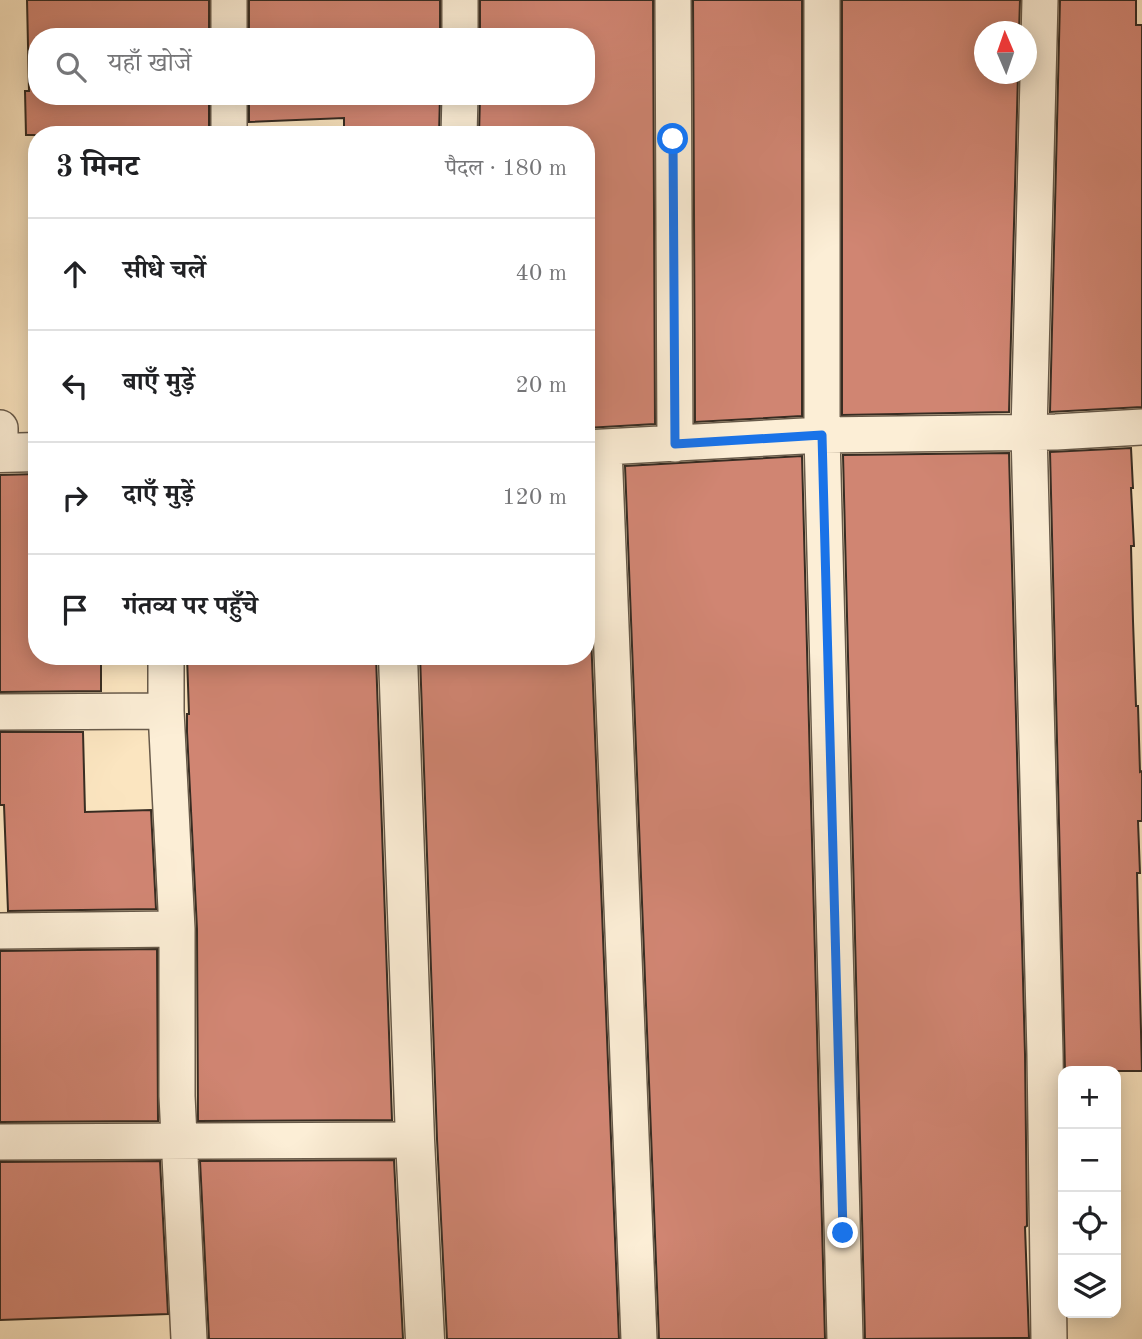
<!DOCTYPE html>
<html lang="hi">
<meta charset="utf-8">
<style>
:root{--surface:#fff;--page:#f2f2f2;--text:#202124;--muted:#757577;--line:#e0e0e0}
body{margin:0;font-family:"Old Standard TT","Noto Serif Devanagari",serif;background:var(--page);color:var(--text)}
.controls{position:absolute;right:21px;bottom:21px;display:grid;overflow:hidden;border-radius:14px;box-shadow:0 4px 18px #0003}
.controls button{width:63px;height:63px;display:grid;place-items:center;padding:0;border:0;border-bottom:2px solid var(--line);background:var(--surface);color:var(--text);font:35px sans-serif}
.compass{position:absolute;left:974px;top:21px;width:63px;height:63px;border-radius:50%;background:var(--surface);box-shadow:0 4px 18px #0003;rotate:358deg}
.stop{position:absolute;width:21px;height:21px;margin:-16px;border:5px solid #1a73e8;border-radius:50%;background:#fff}
.stop.end{background:#1a73e8;border-color:#fff;box-shadow:0 2px 7px #0008}
.list{margin:0;padding:0;list-style:none}
h2{display:flex;justify-content:space-between;align-items:center;height:91px;margin:0;padding:0 28px;font-size:30px}
h2 small{font-size:23px;font-weight:400;color:var(--muted)}
.list li{display:grid;grid-template-columns:46px 1fr auto;gap:21px;align-items:center;box-sizing:border-box;height:112px;padding:0 28px;border-top:2px solid var(--line)}
.list b{display:block;font-size:26px;white-space:nowrap}
.list em{font-size:23px;font-style:normal;color:var(--muted)}
.icon{flex:none;width:38px;height:38px;fill:none;stroke:currentColor;stroke-width:2;stroke-linecap:round;stroke-linejoin:round}
.map{position:relative;flex:none;width:1142px;height:1339px;overflow:hidden}
.search{position:absolute;background:var(--surface);box-shadow:0 4px 18px #0003;left:28px;top:28px;width:567px;height:77px;display:flex;align-items:center;gap:18px;box-sizing:border-box;padding:0 24px;border-radius:28px;color:var(--muted);font-size:26px}
.panel{position:absolute;background:var(--surface);box-shadow:0 4px 18px #0003;left:28px;top:126px;width:567px;height:539px;border-radius:28px}
.map>svg:first-child{display:block}
.building{fill:#d08572;stroke:#372c22;stroke-width:2}
.lines{fill:none;stroke-linecap:round;stroke-linejoin:round}
.minor-casing{stroke:#685a4a;stroke-width:38}
.tertiary-casing{stroke:#685a4a;stroke-width:41}
.minor{stroke:#fceed6;stroke-width:35}
.tertiary{stroke:#fceed6;stroke-width:38}
.route{stroke:#1a73e8;stroke-width:9}
</style>
<div class="map">
<svg width="1142" height="1339" viewBox="0 0 1142 1339">
<rect width="100%" height="100%" fill="#fbe5c0"/>
<filter id="stains"><feTurbulence type="fractalNoise" baseFrequency=".00286" numOctaves="4"/><feColorMatrix values="0 0 0 0 .2 0 0 0 0 .09 0 0 0 0 .02 0 0 0 .5 -.17"/></filter>
<radialGradient id="worn" r=".72"><stop offset=".6" stop-color="#630" stop-opacity="0"/><stop offset="1" stop-color="#630" stop-opacity=".3"/></radialGradient>
<!-- building -->
<path class="building" d="M27,0H209V37H37V96H209V135H26L25,91H29Z
M249,0H440V37H249Z
M480,0H653L655,424L586,428V135H479L480,96H586V37H480Z
M693,0H802V416L695,422Z
M842,0H1020L1019,32H984V74H1018L1009,412L842,415Z
M1060,0H1136V25H1142V407L1050,412Z
M249,96H440L439,135H344V118L249,122Z
M1131,448L1133,488H1131L1134,546H1131L1133,621L1136,706H1138L1140,772L1142,771V821H1138L1140,873H1137L1142,1071H1065L1050,452Z
M1009,453L1025,1054L1027,1226L1025,1227L1029,1338L865,1339L843,455Z
M802,456L825,1339H659L625,466Z
M37,474V656H101V691L0,692V475Z
M586,509L619,1339H447L437,1139L420,656H586Z
M187,656H376L392,1120L198,1121L197,929L187,732V714H189Z
M0,732H83L85,812L151,810L156,909L8,911L4,805H0Z
M157,949L158,1121L0,1122V951Z
M394,1160L403,1339H209L200,1161Z
M160,1161L168,1314L0,1320V1162Z"/>
<g class="lines">
<defs>
<path id="minor" d="M673,0L675,444
M822,0V435L845,1339
M1040,0L1029,432L1045,1054L1049,1339
M229,37V0
M460,37V0
M229,135V96
M459,135L460,96
M0,428V453
M586,448L822,435L1056,432L1142,427
M604,448L639,1339
M166,656V711L177,929V1096L189,1339
M0,712L166,711
M0,931L177,929
M0,1142L415,1140"/>
<path id="tertiary" d="M0,453L37,452
M398,656L415,1140L425,1339"/>
</defs>
<!-- minor casing -->
<use href="#minor" class="minor-casing"/>
<!-- tertiary casing -->
<use href="#tertiary" class="tertiary-casing"/>
<!-- minor -->
<use href="#minor" class="minor"/>
<!-- tertiary -->
<use href="#tertiary" class="tertiary"/>
</g>
<g class="lines">
<!-- route -->
<path class="route" d="M673,139L675,444L822,435L843,1233"/>
</g>
<rect width="100%" height="100%" filter="url(#stains)"/>
<rect width="100%" height="100%" fill="url(#worn)"/>
</svg>
<div class="controls">
<button>+</button>
<button>−</button>
<button><svg class="icon" aria-label="locate" viewBox="0 0 24 24"><circle cx="12" cy="12" r="6"/><path d="M12 2v4M12 18v4M2 12h4M18 12h4"/></svg></button>
<button><svg class="icon" aria-label="layers" viewBox="0 0 24 24"><path d="M12 4l9 5-9 5-9-5zM3 14l9 5 9-5"/></svg></button>
</div>
<svg class="compass" viewBox="-18 -18 36 36"><path d="M0-13l5 13h-10z" fill="#e53935"/><path d="M0 13l5-13h-10z" fill="#757577"/></svg>
<div class="stop" style="left:673px;top:139px"></div>
<div class="stop end" style="left:843px;top:1233px"></div>
<div class="search"><svg class="icon" aria-label="search" viewBox="0 0 24 24"><circle cx="10" cy="10" r="6"/><path d="M15 15l6 6"/></svg>यहाँ खोजें</div>
<section class="panel">
<h2>3 मिनट<small>पैदल · 180 m</small></h2>
<ul class="list">
<li><svg class="icon" aria-label="ahead" viewBox="0 0 24 24"><path d="M12 20V5M6 11l6-6 6 6"/></svg><div><b>सीधे चलें</b></div><em>40 m</em></li>
<li><svg class="icon" aria-label="left" viewBox="0 0 24 24"><path d="M17 20v-9H6M10 6l-5 5 5 5"/></svg><div><b>बाएँ मुड़ें</b></div><em>20 m</em></li>
<li><svg class="icon" aria-label="right" viewBox="0 0 24 24"><path d="M7 20v-9h11M14 6l5 5-5 5"/></svg><div><b>दाएँ मुड़ें</b></div><em>120 m</em></li>
<li><svg class="icon" aria-label="arrive" viewBox="0 0 24 24"><path d="M6 21V4h12l-3 4 3 4H6"/></svg><div><b>गंतव्य पर पहुँचे</b></div></li>
</ul>
</section>
</div>
